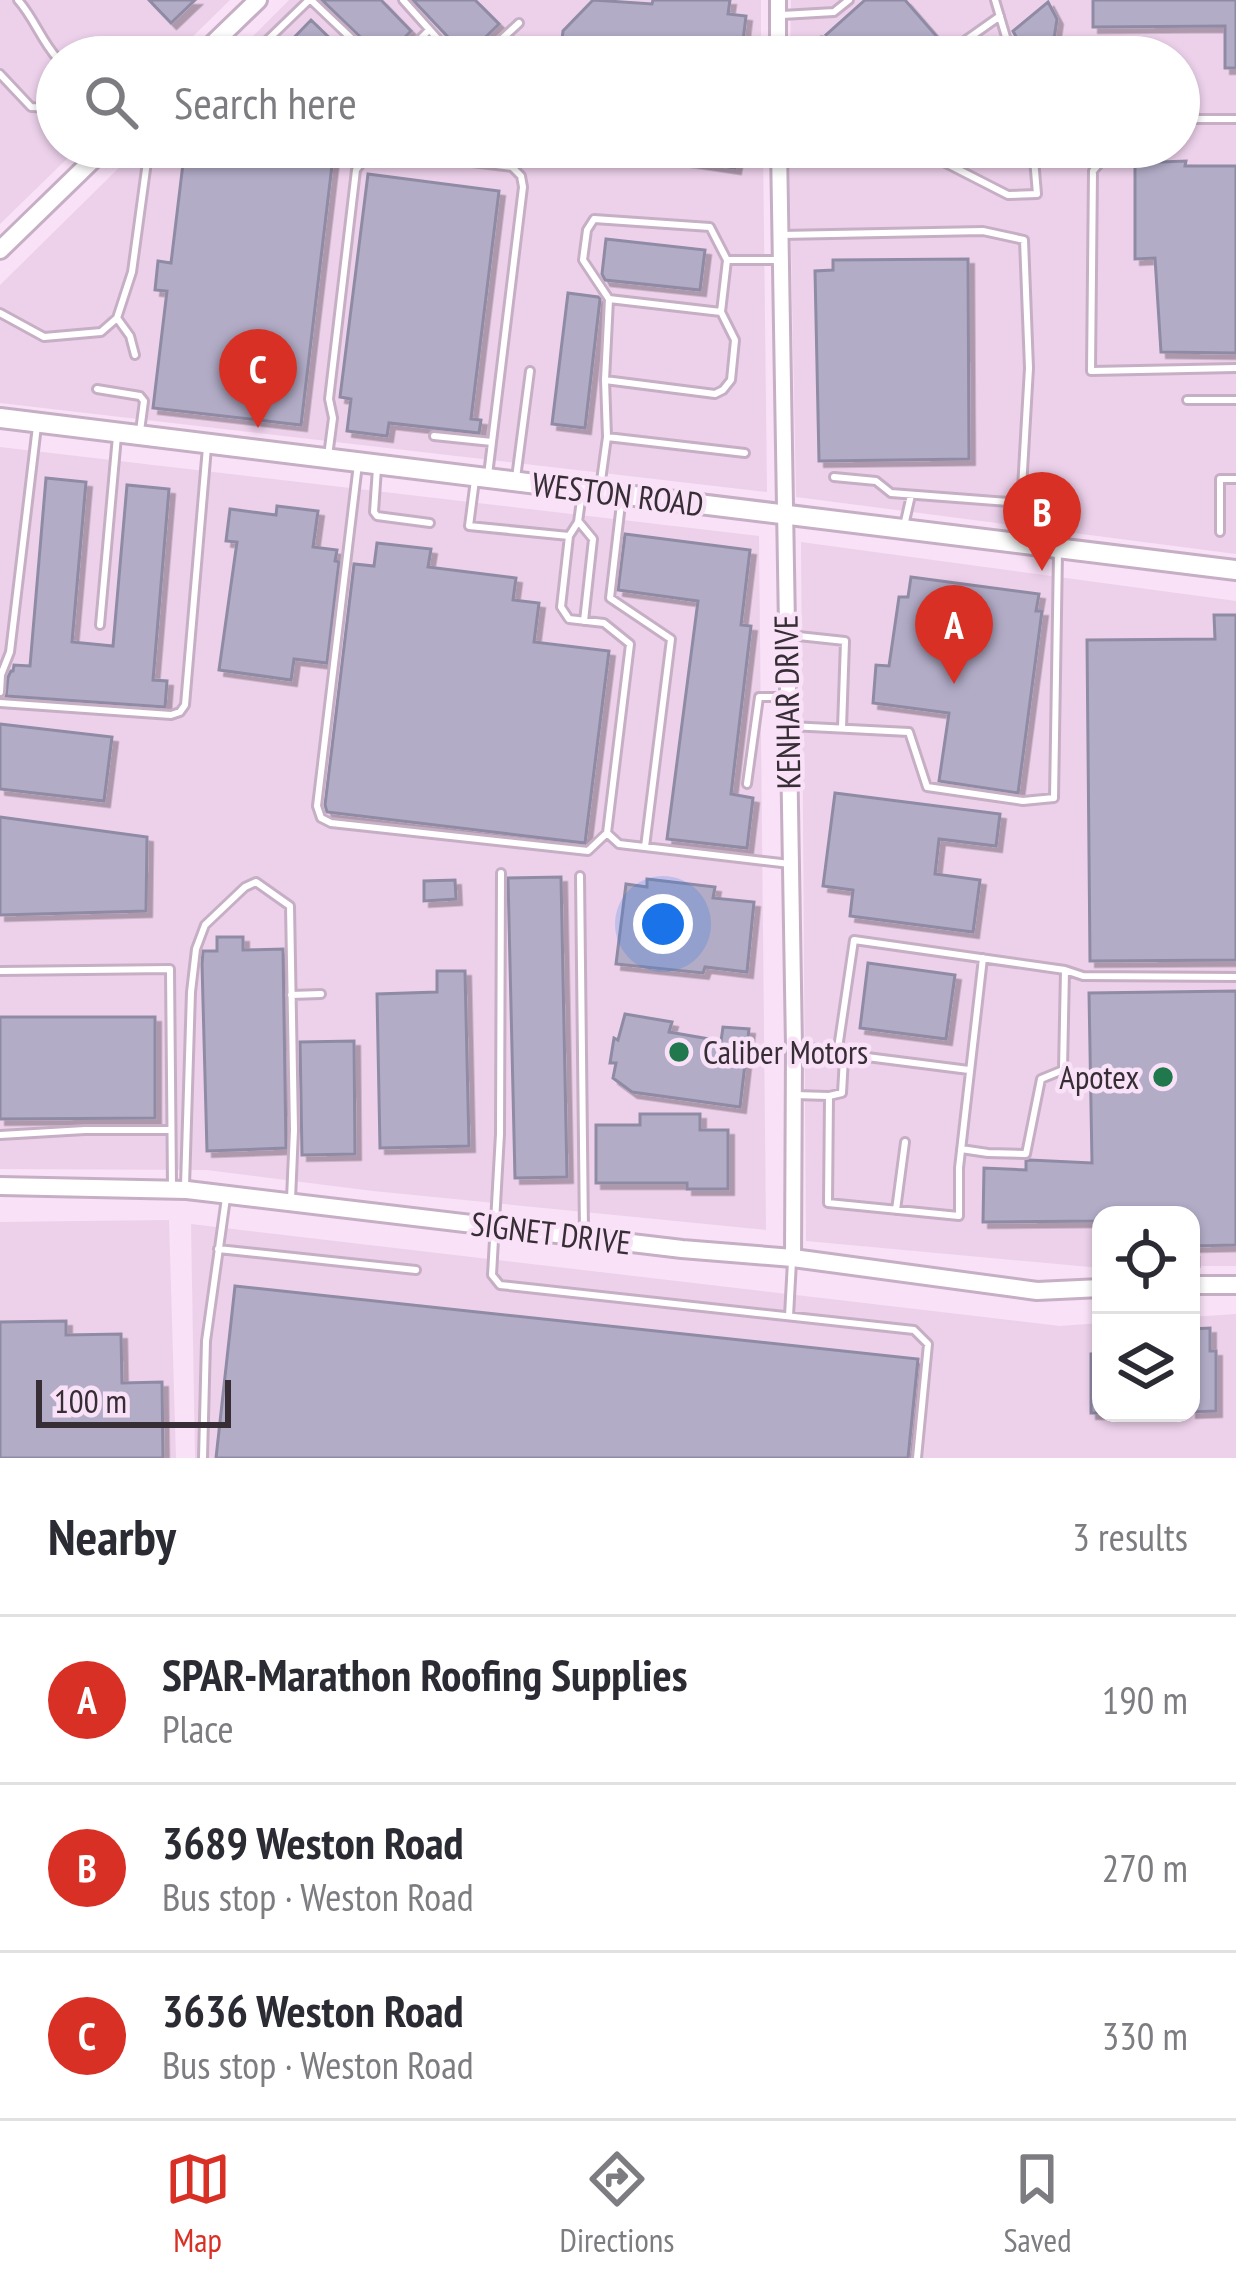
<!DOCTYPE html>
<meta charset="utf-8">
<style>
:root{--surface:#fff;--page:#f2f2f3;--text:#2b2b33;--muted:#7c7c81;--line:#e1e1e2;--accent:#d93025}
body{margin:0;font-family:"PT Sans Narrow",sans-serif;background:var(--page);color:var(--text)}
.controls{position:absolute;right:36px;bottom:36px;display:grid;overflow:hidden;border-radius:24px;box-shadow:0 3px 9px #0004}
.controls button{width:108px;height:108px;display:grid;place-items:center;padding:0;border:0;border-bottom:3px solid var(--line);background:var(--surface);color:var(--text);font:60px sans-serif}
.scale{position:absolute;left:36px;bottom:30px;width:195px;box-sizing:border-box;padding-left:12px;border:6px solid #362d35;border-top:0;font-size:33px;line-height:42px;white-space:nowrap;color:#362d35;-webkit-text-stroke:9px #f9e1f7;paint-order:stroke}
.you{position:absolute;left:663px;top:924px;width:42px;height:42px;margin:-30px;border:9px solid #fff;border-radius:50%;background:#1a73e8;box-shadow:0 0 0 18px #1a73e833}
.badge{display:grid;place-items:center;width:78px;height:78px;border-radius:50%;background:var(--accent);color:#fff;font-size:39px;font-weight:700}
.pin{position:absolute;translate:-50% -99px;filter:drop-shadow(0 3px 6px #0008)}
.pin::after{content:'';position:absolute;top:63px;width:42px;height:36px;background:inherit;clip-path:polygon(0 0,100% 0,50% 100%)}
.list{margin:0;padding:0;list-style:none}
h2{display:flex;justify-content:space-between;align-items:center;height:156px;margin:0;padding:0 48px;font-size:51px}
h2 small{font-size:39px;font-weight:400;color:var(--muted)}
.list li{display:grid;grid-template-columns:78px 1fr auto;gap:36px;align-items:center;box-sizing:border-box;height:168px;padding:0 48px;border-top:3px solid var(--line)}
.list b{display:block;font-size:45px;white-space:nowrap}
.list p{margin:0;font-size:39px;white-space:nowrap;color:var(--muted)}
.list em{font-size:39px;font-style:normal;color:var(--muted)}
.icon{flex:none;width:66px;height:66px;fill:none;stroke:currentColor;stroke-width:2;stroke-linecap:round;stroke-linejoin:round}
.map{position:relative;flex:none;width:1236px;height:1458px;overflow:hidden}
.search{position:absolute;background:var(--surface);box-shadow:0 3px 9px #0004;left:36px;right:36px;top:36px;height:132px;display:flex;align-items:center;gap:30px;box-sizing:border-box;padding:0 42px;border-radius:66px;color:var(--muted);font-size:45px}
.sheet{height:660px;background:var(--surface)}
nav{display:flex;justify-content:space-around;align-items:center;box-sizing:border-box;height:168px;border-top:3px solid var(--line);background:var(--surface);font-size:33px;color:var(--muted)}
nav a{display:grid;justify-items:center;gap:6px}
nav .on{color:var(--accent)}
.map>svg:first-child{display:block}
.built{fill:#edd1eb}
.building{fill:#b2acc7;stroke:#908ba5;stroke-width:3;filter:url(#shadow)}
.lines{fill:none;stroke-linecap:round;stroke-linejoin:round}
.service-casing{stroke:#c6afc4;stroke-width:12}
.minor-casing{stroke:#c6afc4;stroke-width:20}
.tertiary-casing{stroke:#c6afc4;stroke-width:22}
.secondary-casing{stroke:#c6afc4;stroke-width:24}
.path{stroke:#baa7b8;stroke-width:3;stroke-dasharray:12 6;stroke-linecap:butt}
.service{stroke:#fff;stroke-width:6}
.minor{stroke:#fff;stroke-width:14}
.tertiary{stroke:#fff;stroke-width:16}
.secondary{stroke:#fff;stroke-width:18}
.poi-dot{fill:#20784c;stroke:#f9e1f7;stroke-width:4.5}
.labels{text-anchor:middle;stroke-width:9;stroke-linejoin:round;paint-order:stroke}
.street-label{font-size:33px;fill:#362d35;stroke:#f9e1f7}
.poi-label{font-size:33px;fill:#362d35;stroke:#f9e1f7;text-anchor:start}
</style>
<div class="map">
<svg width="1236" height="1458" viewBox="0 0 1236 1458">
<defs>
<filter id="shadow"><feDropShadow dx="5.5" dy="5.5" stdDeviation="0" flood-color="#0004"/></filter>
</defs>
<rect width="100%" height="100%" fill="#f9e1f7"/>
<!-- built -->
<path class="built" d="M0,0H230L172,57H57V147H79L0,224Z
M289,0H761V57H232Z
M791,0H1236V554L796,497L789,147H1179V57H790Z
M140,147H763L767,492L0,403V285Z
M0,447L759,536L766,1230L373,1191L207,1170L0,1169Z
M801,542L1236,601V1266H1191V1215H1101V1268L806,1241Z
M169,1220L176,1458H0V1222Z
M191,1224L1060,1326L1101,1323V1413H1191V1317L1236,1314V1458H195Z"/>
<!-- building -->
<path class="building" d="M149,0H195L171,23Z
M322,0H381L411,31L385,57H378L376,52Z
M413,0H475L499,24L466,56Z
M593,0L652,4L653,0H730L728,14L746,16L741,57H560L563,31Z
M865,0H905L939,39L918,57H845L826,35Z
M1093,0H1236V68H1225V26L1093,27Z
M1048,2L1057,19L1054,39L1032,57H1027L1013,31Z
M311,20L349,57H275Z
M185,147H251L333,157L301,425L153,408L167,291L155,290L158,261L171,263Z
M633,147H739L735,168L632,153Z
M1186,161L1185,166H1236V353L1161,352L1155,258L1135,259V163Z
M368,174L499,191L471,419L481,420L479,433L389,423L387,436L347,431L351,399L340,397Z
M606,239L705,250L700,290L605,280L602,274Z
M968,259L969,459L819,461L815,271L833,270V260Z
M568,293L598,297L600,299L585,428L552,424Z
M46,478L86,482L72,642L113,646L127,485L169,489L153,680L167,681L165,707L6,696L8,677L11,671H13L14,665L30,666Z
M277,506L318,511L313,547L337,550L335,561L339,562L327,663L294,659L291,680L219,670L237,542L226,541L230,509L276,515Z
M625,534L750,550L741,625L751,626L731,794L753,798L747,848L667,839L698,601L618,590Z
M377,543L431,549L428,567L516,578L513,600L539,603L534,642L609,651L585,843L327,812L325,805L354,564L374,566Z
M911,577L1039,594L1036,611H1042L1018,793L939,781L949,713L873,703L876,665L889,666L899,597H908Z
M1214,615H1236V960L1090,961L1087,640L1215,639Z
M0,724L112,737L104,801L0,789Z
M835,793L1000,814L996,846L939,839L935,874L980,880L973,932L850,916L853,890L823,886Z
M0,817L147,837L146,911L0,915Z
M561,877L567,1177L515,1178L508,878Z
M647,879L715,887L713,898L754,902L747,972L705,967L703,973L616,964L626,884L647,887Z
M455,880L456,899L424,901V881Z
M217,937H243V950L283,949L286,1148L207,1151L202,964L203,951H217Z
M868,963L955,975L946,1039L860,1028Z
M437,971H465L469,1146L380,1148L377,994L437,992Z
M1236,991V1245L1191,1246V1215H1101V1221L983,1222L984,1168L1026,1170V1161L1030,1160L1092,1163L1089,993Z
M625,1014L672,1022L669,1032L721,1041L723,1027L749,1029L740,1107L632,1092L613,1078L616,1063H610L614,1038L618,1040Z
M0,1017H155V1118L0,1119Z
M354,1041L355,1154L302,1155L300,1042Z
M640,1114H700V1130H728V1189H687V1183H596V1125H640Z
M235,1286L918,1359L908,1458H216Z
M66,1321V1335L121,1334L122,1383L162,1382L163,1458H0V1322Z
M1210,1328V1351H1216V1411L1191,1412V1329Z
M1091,1354H1101V1413H1091Z"/>
<g class="lines">
<defs>
<path id="service" d="M18,0C34,18 41,40 57,58
M311,0L371,57
M403,0L454,57
M995,0L1012,57
M782,15L834,12L849,0
M822,41L832,57
M1138,49V57
M250,57L309,0
M402,57L429,30
M482,57L519,23
M942,57L1000,16
M0,74L31,107L57,108
M1179,119H1236
M850,147L852,154L920,150L924,147
M1113,147L1093,171L1091,371L1236,368
M920,150L1008,195L1037,194L1033,147
M781,235L983,231L1024,240L1029,368L1019,540
M609,299L721,312
M0,313L44,337L101,332L117,318L132,272L149,147
M117,318L130,336L135,355
M605,380L609,299L583,260L587,230L594,219L710,227L727,260
M97,389L140,396L144,401L140,431
M1187,400H1236
M434,436L492,442
M607,437L605,380L715,394L723,390L731,380L735,340L721,312L727,260H777
M328,456L333,418L329,399L356,170L365,158L383,151L512,167L521,176L523,187L488,475
M358,464L317,806L321,818L331,823L588,851L607,833L630,644L604,623L569,619L561,607L569,536L578,522L582,493
M377,468L374,512L377,516L430,523
M834,477L876,481L891,493L1022,503
M516,478L530,371
M475,480L469,526L569,536
M600,488L607,437L745,453
M622,495L610,598L671,639L645,847
M579,522L593,539L584,621
M904,526L911,495
M1220,532V479H1236
M100,625L117,436
M789,635L845,641L842,728
M0,692L1,675L10,652L37,426
M0,703L171,715L180,712L185,705L207,447
M790,726L909,732L927,787L1023,801L1054,798L1058,552
M747,784L759,697H786
M607,833L619,844L790,864
M501,873L500,1134L492,1275L500,1285L914,1330L928,1344L917,1458
M580,876L584,1233
M1065,970L1083,976L1236,977
M0,971L170,969L172,1186
M291,995L321,994
M837,1055L854,940L1065,970L1063,1070L1041,1079L1026,1154L988,1153L961,1149
M844,1058L859,1056L969,1070
M795,1095L829,1096L842,1093L844,1058L827,1050L798,1047
M829,1096L828,1203L959,1216V1168L983,958
M0,1135L85,1130H171
M185,1186L191,992L196,949L205,925L245,887L256,882L290,906L294,1130L291,1199
M896,1210L905,1142
M218,1249L416,1270
M789,1316L792,1261
M203,1458L206,1341L226,1198"/>
<path id="minor" d="M778,0V57
M779,147L794,1047L793,1258"/>
<path id="tertiary" d="M199,57L258,0
M0,250L106,147
M0,1186L187,1190L682,1249L793,1258L1037,1291L1101,1288
M1191,1285H1236"/>
<path id="secondary" d="M0,418L1236,570"/>
</defs>
<!-- service casing -->
<use href="#service" class="service-casing"/>
<!-- minor casing -->
<use href="#minor" class="minor-casing"/>
<!-- tertiary casing -->
<use href="#tertiary" class="tertiary-casing"/>
<!-- secondary casing -->
<use href="#secondary" class="secondary-casing"/>
<!-- path -->
<path class="path" d="M1199,1268V1246"/>
<!-- service -->
<use href="#service" class="service"/>
<!-- minor -->
<use href="#minor" class="minor"/>
<!-- tertiary -->
<use href="#tertiary" class="tertiary"/>
<!-- secondary -->
<use href="#secondary" class="secondary"/>
</g>
<!-- markers -->
<g class="poi-dot">
<circle cx="679" cy="1052" r="12"/>
<circle cx="1163" cy="1077" r="12"/>
</g>
<g class="labels">
<!-- street labels -->
<g class="street-label">
<text transform="translate(618 494) rotate(7)" y="12">WESTON ROAD</text>
<text transform="translate(787 702) rotate(-91)" y="12">KENHAR DRIVE</text>
<text transform="translate(551 1233) rotate(7)" y="12">SIGNET DRIVE</text>
</g>
<!-- poi labels -->
<g class="poi-label">
<text x="703" y="1064">Caliber Motors</text>
<text x="1139" y="1089" text-anchor="end">Apotex</text>
</g>
</g>
</svg>
<div class="controls">
<button><svg class="icon" aria-label="locate" viewBox="0 0 24 24"><circle cx="12" cy="12" r="6"/><path d="M12 2v4M12 18v4M2 12h4M18 12h4"/></svg></button>
<button><svg class="icon" aria-label="layers" viewBox="0 0 24 24"><path d="M12 4l9 5-9 5-9-5zM3 14l9 5 9-5"/></svg></button>
</div>
<div class="scale">100 m</div>
<div class="you"></div>
<div class="pin badge" style="left:954px;top:684px">A</div>
<div class="pin badge" style="left:1042px;top:571px">B</div>
<div class="pin badge" style="left:258px;top:428px">C</div>
<div class="search"><svg class="icon" aria-label="search" viewBox="0 0 24 24"><circle cx="10" cy="10" r="6"/><path d="M15 15l6 6"/></svg>Search here</div>
</div>
<section class="sheet">
<h2>Nearby<small>3 results</small></h2>
<ul class="list">
<li><span class="badge">A</span><div><b>SPAR-Marathon Roofing Supplies</b><p>Place</p></div><em>190 m</em></li>
<li><span class="badge">B</span><div><b>3689 Weston Road</b><p>Bus stop · Weston Road</p></div><em>270 m</em></li>
<li><span class="badge">C</span><div><b>3636 Weston Road</b><p>Bus stop · Weston Road</p></div><em>330 m</em></li>
</ul>
</section>
<nav>
<a class="on"><svg class="icon" aria-label="map" viewBox="0 0 24 24"><path d="M3 6l6-2 6 2 6-2v14l-6 2-6-2-6 2zM9 4v14M15 6v14"/></svg>Map</a>
<a><svg class="icon" aria-label="directions" viewBox="0 0 24 24"><path d="M12 3l9 9-9 9-9-9zM9 14v-3h6M13 9l2 2-2 2"/></svg>Directions</a>
<a><svg class="icon" aria-label="saved" viewBox="0 0 24 24"><path d="M7 4h10v16l-5-4-5 4z"/></svg>Saved</a>
</nav>
